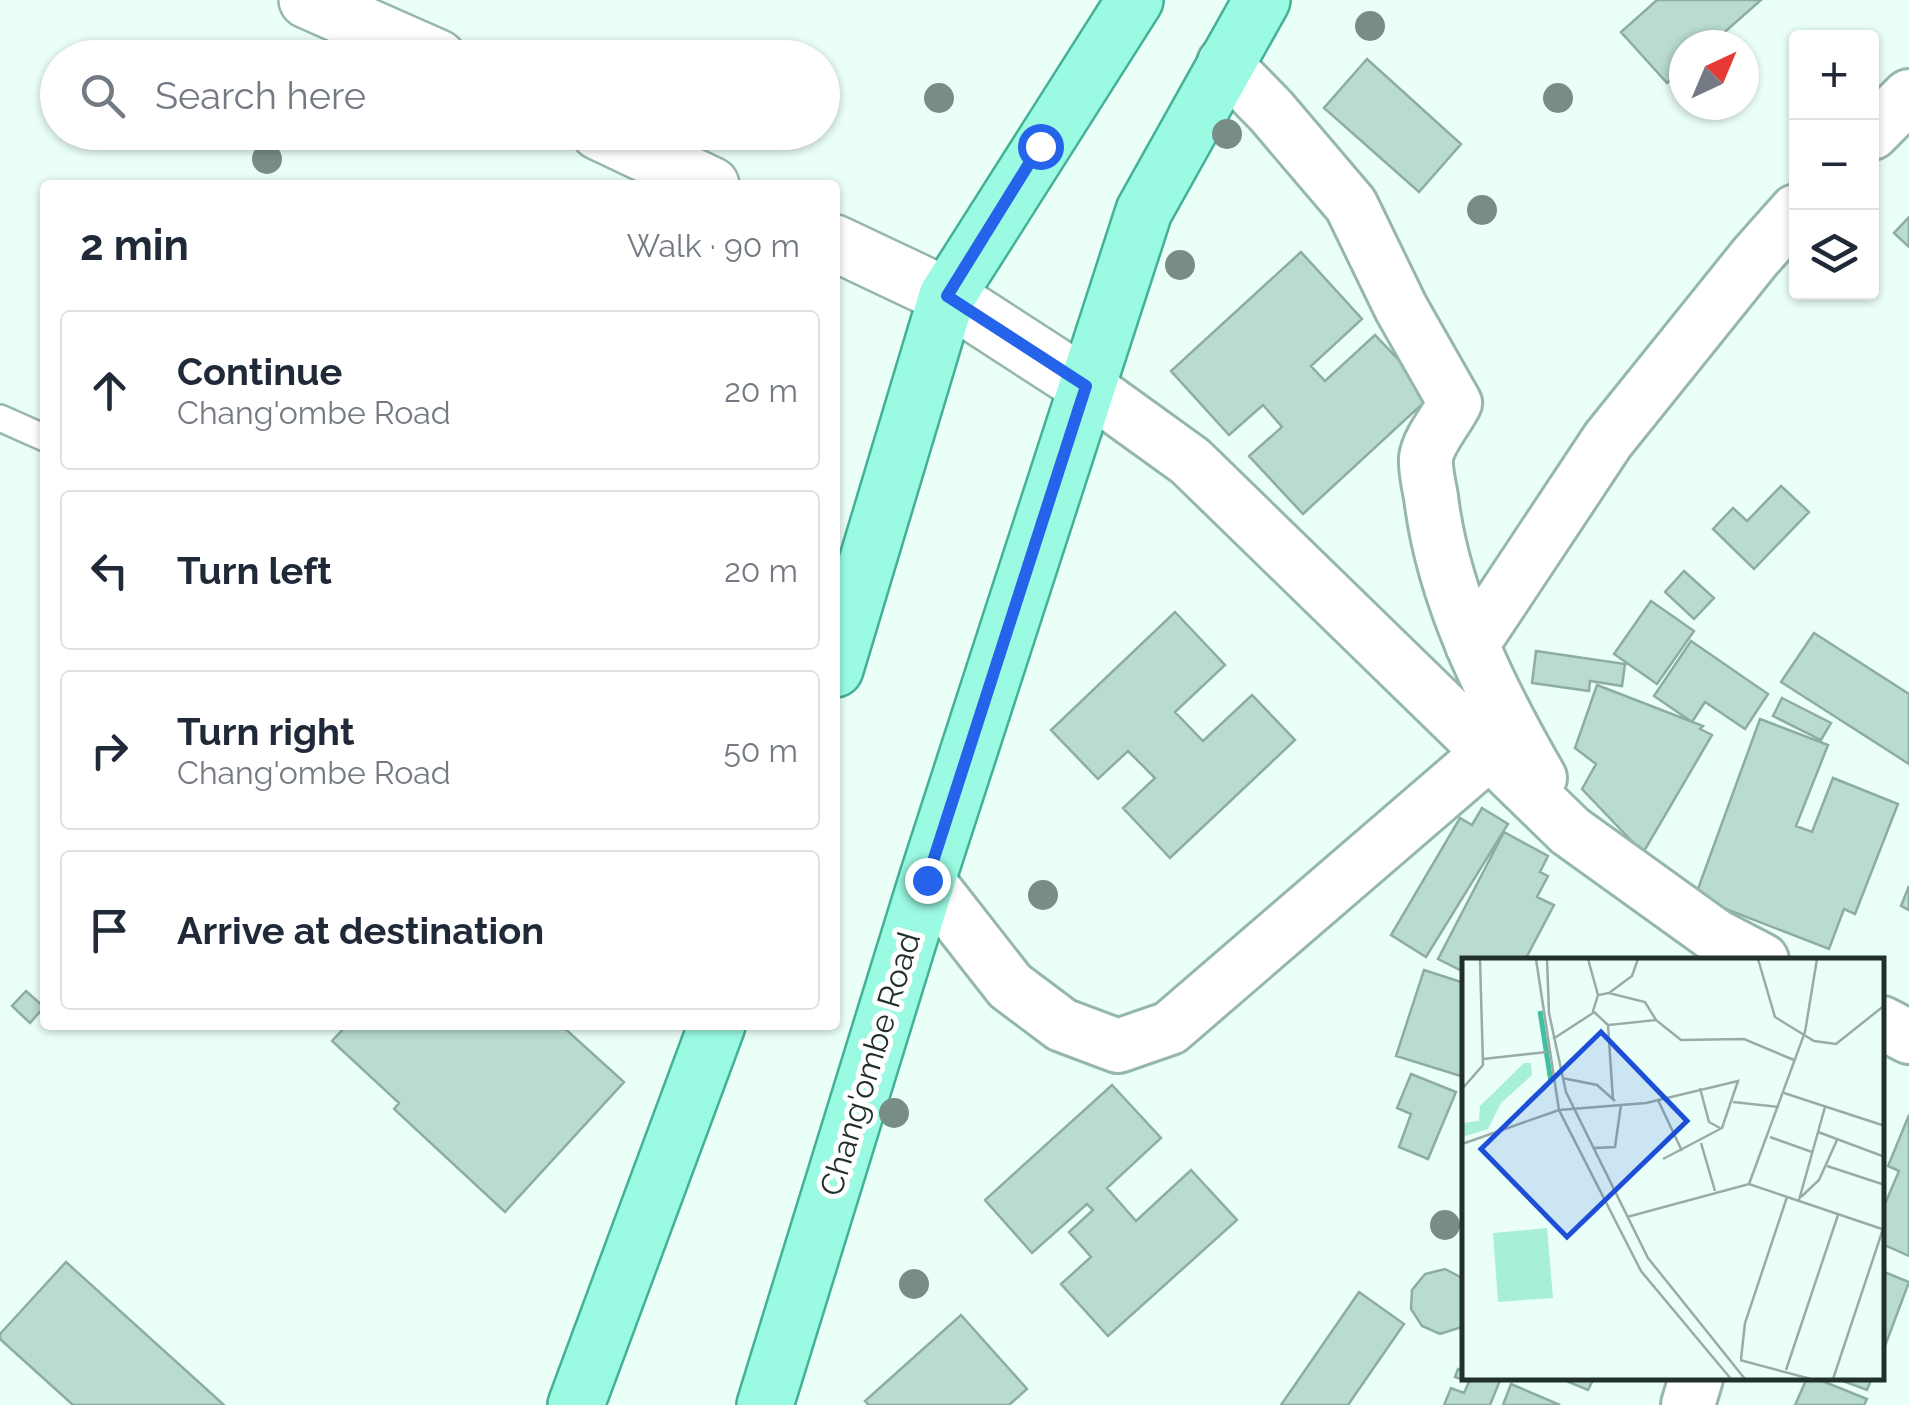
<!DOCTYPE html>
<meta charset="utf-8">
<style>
:root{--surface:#fff;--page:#f2f2f3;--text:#1f2937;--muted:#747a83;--line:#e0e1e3}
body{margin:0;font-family:Raleway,sans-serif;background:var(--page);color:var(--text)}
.controls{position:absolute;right:30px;top:30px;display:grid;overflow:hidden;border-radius:10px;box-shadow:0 2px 8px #0004}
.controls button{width:90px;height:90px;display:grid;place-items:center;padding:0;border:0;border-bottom:2px solid var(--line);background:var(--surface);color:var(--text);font:50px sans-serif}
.compass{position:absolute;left:1669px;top:30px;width:90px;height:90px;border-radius:50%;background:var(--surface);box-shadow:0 2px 8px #0004;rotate:44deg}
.stop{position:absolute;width:30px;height:30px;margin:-22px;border:8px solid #2563eb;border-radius:50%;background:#fff}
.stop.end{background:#2563eb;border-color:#fff;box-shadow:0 2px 10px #0008}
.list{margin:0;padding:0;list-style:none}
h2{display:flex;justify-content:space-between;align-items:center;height:130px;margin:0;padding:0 40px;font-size:42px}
h2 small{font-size:32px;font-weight:400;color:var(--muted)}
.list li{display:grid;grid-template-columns:65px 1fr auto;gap:30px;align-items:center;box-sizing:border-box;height:160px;margin:0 20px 20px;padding:0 20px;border:2px solid var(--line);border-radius:10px}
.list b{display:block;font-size:38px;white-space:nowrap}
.list p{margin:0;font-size:32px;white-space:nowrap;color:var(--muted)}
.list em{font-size:32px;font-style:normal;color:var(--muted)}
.icon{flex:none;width:55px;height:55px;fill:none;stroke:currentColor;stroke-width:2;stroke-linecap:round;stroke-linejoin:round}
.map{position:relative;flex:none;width:1909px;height:1405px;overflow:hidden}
.search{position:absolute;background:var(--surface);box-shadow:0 2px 8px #0004;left:40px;top:40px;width:800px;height:110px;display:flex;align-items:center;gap:25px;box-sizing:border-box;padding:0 35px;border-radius:55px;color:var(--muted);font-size:38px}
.panel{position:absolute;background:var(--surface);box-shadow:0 2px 8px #0004;left:40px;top:180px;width:800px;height:850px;border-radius:10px}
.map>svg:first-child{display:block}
.building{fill:#b9dbd0;stroke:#8dada3;stroke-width:2.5}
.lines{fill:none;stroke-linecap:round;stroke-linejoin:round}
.service-casing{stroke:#96b7ac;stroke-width:30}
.minor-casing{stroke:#96b7ac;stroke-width:58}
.tertiary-casing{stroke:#96b7ac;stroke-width:60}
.primary-casing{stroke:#44b196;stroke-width:60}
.service{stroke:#fff;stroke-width:25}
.minor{stroke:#fff;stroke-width:52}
.tertiary{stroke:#fff;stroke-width:55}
.primary{stroke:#9afae2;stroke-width:55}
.tree{fill:#788d86}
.route{stroke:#2563eb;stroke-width:12}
.labels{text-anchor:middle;stroke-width:10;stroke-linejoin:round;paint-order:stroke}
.street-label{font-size:32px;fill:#22302b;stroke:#fff}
.inset-river{fill:none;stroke:#42bea0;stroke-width:5}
.inset-road{fill:none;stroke:#9aaca6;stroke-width:2.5}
.view{fill:#1d4ed8;fill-opacity:0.15;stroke:#1d4ed8;stroke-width:5}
.inset-edge{fill:none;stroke:#22302b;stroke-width:5}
</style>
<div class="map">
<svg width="1909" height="1405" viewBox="0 0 1909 1405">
<rect width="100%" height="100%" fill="#eafff8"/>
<!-- building -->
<path class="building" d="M1657,0H1761L1710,45H1684V68L1667,83L1621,32Z
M1367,59L1461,144L1419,192L1324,108Z
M1909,217V247L1894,233Z
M1301,252L1362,319L1311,366L1325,381L1375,335L1432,395L1303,514L1249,456L1282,427L1263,405L1229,435L1171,371Z
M1781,486L1809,512L1754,569L1713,529L1733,508L1747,521Z
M1684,571L1714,598L1694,619L1665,592Z
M1651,601L1694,631L1657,684L1614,654Z
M1175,612L1225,665L1175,712L1203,741L1252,695L1295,740L1170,858L1123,808L1155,778L1128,751L1098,779L1051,730Z
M1814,633L1909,694V764L1781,682Z
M1691,641L1768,694L1745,729L1705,702L1692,722L1654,696Z
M1536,651L1625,664L1622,686L1590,681L1589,691L1532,683Z
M1597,685L1703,726L1700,729L1712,735L1643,853L1582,789L1596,764L1575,748Z
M1782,698L1831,723L1821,740L1773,716Z
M1760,719L1828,745L1796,826L1812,832L1833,778L1898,804L1855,914L1844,909L1829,949L1695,897Z
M1482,808L1508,824L1426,957L1391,935L1460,818L1472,825Z
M1504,832L1548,856L1540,872L1548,876L1537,897L1554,905L1525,960H1464V972L1438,959Z
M1909,886V910L1901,906Z
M1424,970L1464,983V1077L1396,1056Z
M26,991L44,1007L30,1023L12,1006Z
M347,1025H561L624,1082L505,1212L394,1109L399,1103L332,1041Z
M1411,1074L1456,1092L1428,1159L1399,1147L1411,1114L1397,1108Z
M1112,1085L1161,1138L1107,1188L1136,1221L1191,1170L1237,1220L1108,1336L1061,1284L1091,1257L1069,1232L1093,1210L1087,1204L1032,1253L985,1200Z
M1909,1115V1256L1882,1244V1211L1899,1171L1888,1166Z
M66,1262L224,1405H73L0,1339V1334Z
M1445,1269L1464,1279V1322L1459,1328L1440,1334L1422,1326L1411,1309L1412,1290L1425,1274Z
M1882,1271L1909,1282L1882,1354Z
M1359,1292L1404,1324L1348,1405H1281Z
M961,1315L1027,1389L1009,1405H869L865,1401Z
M1458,1369L1464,1371V1378H1501L1490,1405H1444L1451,1388L1464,1393L1469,1382L1455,1377Z
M1559,1378H1594L1588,1390Z
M1807,1378H1815L1867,1399L1864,1405H1795Z
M1835,1378H1872L1867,1390Z
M1511,1384L1560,1405H1503Z"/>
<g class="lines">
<defs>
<path id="service" d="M0,418L45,438"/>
<path id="minor" d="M1224,63L1271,111L1351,205L1401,308L1455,403C1447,419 1428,441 1426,458C1425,470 1429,485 1431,497C1443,597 1490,691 1540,778
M1872,133L1909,96
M1086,386L1190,461L1570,831L1716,936L1762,960
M1472,645L1608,440L1756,256L1796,211
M927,880L1010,986L1062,1025L1118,1046L1170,1028L1489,753
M1882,1023L1909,1037
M1688,1405L1696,1378"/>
<path id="tertiary" d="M307,0L438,58
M599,132L711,185
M835,243L947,296L1086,386"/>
<path id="primary" d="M835,669L947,296L1135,0
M576,1405L717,1025
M765,1405L927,880L1144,211L1262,0"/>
</defs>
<!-- service casing -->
<use href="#service" class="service-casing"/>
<!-- minor casing -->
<use href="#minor" class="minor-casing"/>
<!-- tertiary casing -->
<use href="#tertiary" class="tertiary-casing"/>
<!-- primary casing -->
<use href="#primary" class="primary-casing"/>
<!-- service -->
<use href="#service" class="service"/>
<!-- minor -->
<use href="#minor" class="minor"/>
<!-- tertiary -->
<use href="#tertiary" class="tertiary"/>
<!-- primary -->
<use href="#primary" class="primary"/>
</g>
<!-- trees -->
<g class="tree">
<circle cx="1370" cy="26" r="15"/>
<circle cx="939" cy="98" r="15"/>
<circle cx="1558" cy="98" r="15"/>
<circle cx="1227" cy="134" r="15"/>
<circle cx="267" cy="159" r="15"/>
<circle cx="1482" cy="210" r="15"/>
<circle cx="1180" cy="265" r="15"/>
<circle cx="1043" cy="895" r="15"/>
<circle cx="894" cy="1113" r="15"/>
<circle cx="1445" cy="1225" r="15"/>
<circle cx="914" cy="1284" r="15"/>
</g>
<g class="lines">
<!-- route -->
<path class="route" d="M927,880L1086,386L947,296L1040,146"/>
</g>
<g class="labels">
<!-- street labels -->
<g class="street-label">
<text transform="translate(870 1064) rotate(-73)" y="11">Chang'ombe Road</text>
</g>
</g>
<!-- overview -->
<g transform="translate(1462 958)">
<rect width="422" height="422" fill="#eafff8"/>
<path d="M62,105H69L70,117L39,145L26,171L0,179V165L17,163L18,148ZM85,270L91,340L36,344L31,275Z" fill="#a7efd9"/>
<path class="inset-river" d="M78,53L89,124"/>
<path class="inset-road" d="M74,1L97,152L179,313L269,421M85,1L87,55L104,134L186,300L283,421M126,1L136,37M296,1L313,59L352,83L374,86L423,47M147,35L170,18L176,1M146,67L131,53L136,37L147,35L183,44L194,62M91,81L131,55M21,101L85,94M100,120L135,127L153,143M238,130L247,164L258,170M0,131L21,107L18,1M322,135L423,168M151,142L146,67L194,62L219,82L282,81L332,102M196,142L220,193M271,144L317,149M356,174L423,199M308,179L350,194M239,185L253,233M0,186L97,152L184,145L276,123L260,170L201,201M132,190L153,189L159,147M365,208L423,227M287,226L343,74L355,1M339,239L357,222L375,182M337,242L363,149M165,259L287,226L423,272M279,401L283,365L325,239M278,402L349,421M324,412L376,257M371,421L423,265"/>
<path class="view" d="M139,74L225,163L105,279L19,191Z"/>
<rect width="422" height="422" class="inset-edge"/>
</g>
</svg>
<div class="controls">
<button>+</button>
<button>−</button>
<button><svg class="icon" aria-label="layers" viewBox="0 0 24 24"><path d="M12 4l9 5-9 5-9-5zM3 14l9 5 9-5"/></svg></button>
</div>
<svg class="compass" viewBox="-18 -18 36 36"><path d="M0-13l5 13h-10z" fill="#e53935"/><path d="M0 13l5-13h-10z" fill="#747a83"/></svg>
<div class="stop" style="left:1040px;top:146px"></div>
<div class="stop end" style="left:927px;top:880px"></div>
<div class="search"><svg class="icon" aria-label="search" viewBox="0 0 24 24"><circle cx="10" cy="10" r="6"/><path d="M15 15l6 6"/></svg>Search here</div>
<section class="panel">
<h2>2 min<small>Walk · 90 m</small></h2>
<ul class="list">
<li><svg class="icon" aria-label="ahead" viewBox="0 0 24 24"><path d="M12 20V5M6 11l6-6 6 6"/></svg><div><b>Continue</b><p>Chang'ombe Road</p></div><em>20 m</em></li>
<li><svg class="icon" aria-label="left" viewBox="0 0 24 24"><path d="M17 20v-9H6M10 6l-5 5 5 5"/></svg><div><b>Turn left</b></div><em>20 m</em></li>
<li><svg class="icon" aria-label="right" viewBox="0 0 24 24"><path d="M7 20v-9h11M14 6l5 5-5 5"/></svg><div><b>Turn right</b><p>Chang'ombe Road</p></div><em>50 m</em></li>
<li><svg class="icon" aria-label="arrive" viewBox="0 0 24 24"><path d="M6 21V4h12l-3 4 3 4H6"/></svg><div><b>Arrive at destination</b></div></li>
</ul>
</section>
</div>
